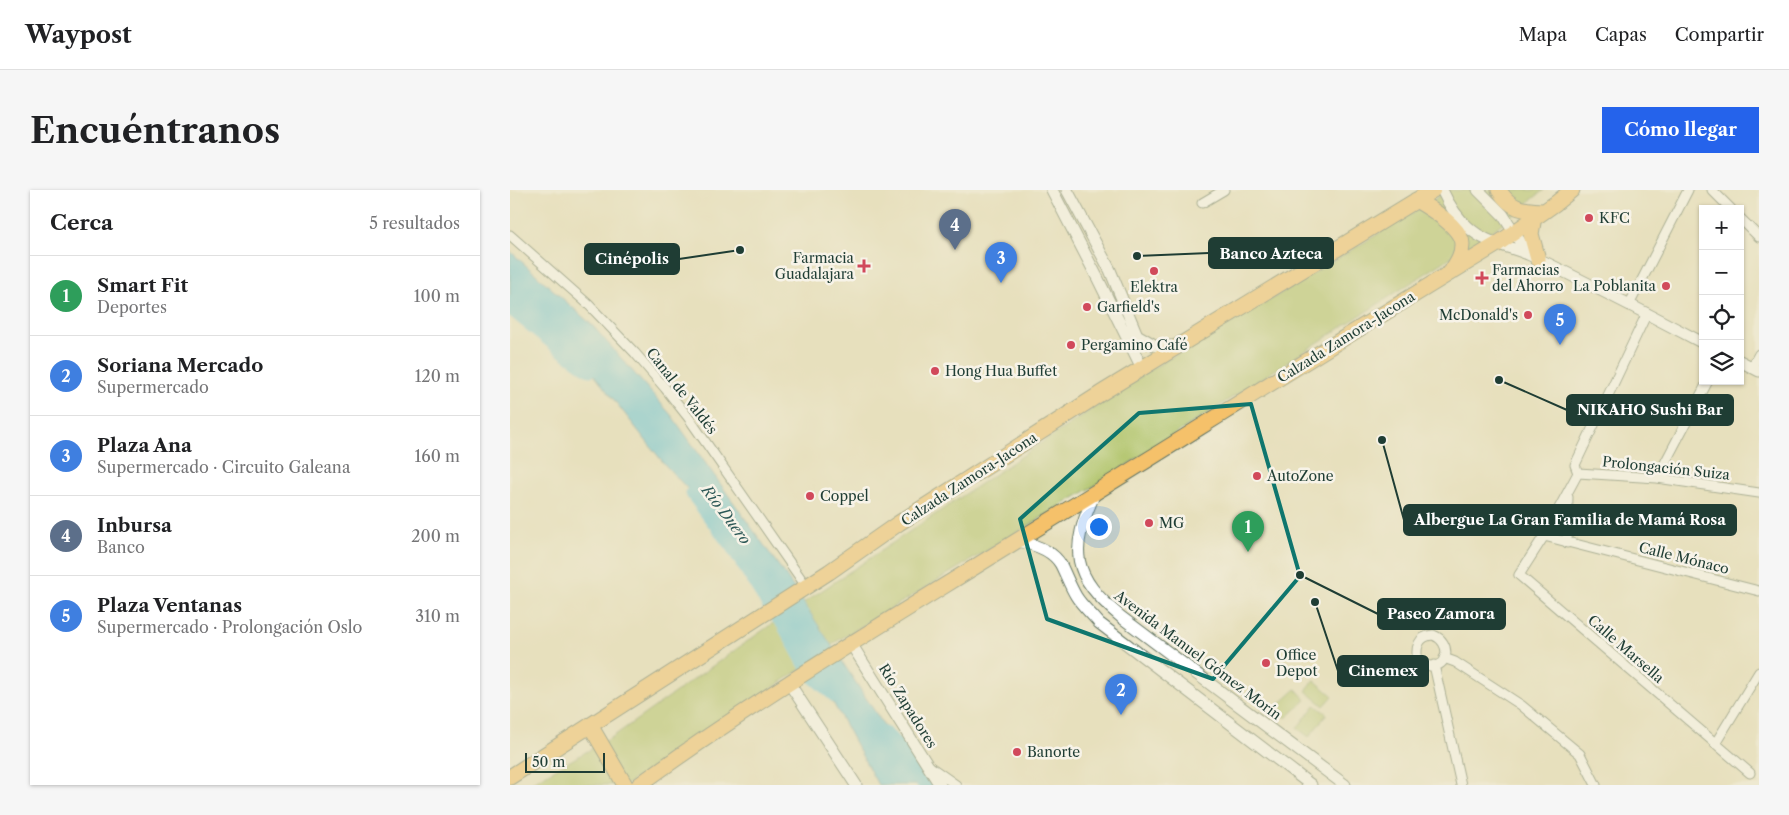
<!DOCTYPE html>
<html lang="es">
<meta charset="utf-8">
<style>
:root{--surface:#fff;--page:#f6f6f6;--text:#202124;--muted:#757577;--line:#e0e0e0;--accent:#2563eb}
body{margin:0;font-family:"Libre Caslon Text",serif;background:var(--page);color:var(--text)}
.controls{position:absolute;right:15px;top:15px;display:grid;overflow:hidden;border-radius:0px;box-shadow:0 1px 4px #0004}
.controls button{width:45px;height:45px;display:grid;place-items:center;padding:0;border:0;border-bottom:1px solid var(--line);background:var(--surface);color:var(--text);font:25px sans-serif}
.scale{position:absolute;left:15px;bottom:12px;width:80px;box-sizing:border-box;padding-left:5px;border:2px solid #1f3d34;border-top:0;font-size:14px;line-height:18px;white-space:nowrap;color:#1f3d34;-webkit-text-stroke:4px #f7f3e8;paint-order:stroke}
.you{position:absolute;left:588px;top:336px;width:18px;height:18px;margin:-12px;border:4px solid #fff;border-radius:50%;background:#1a73e8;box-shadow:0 0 0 8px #1a73e833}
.badge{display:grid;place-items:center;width:32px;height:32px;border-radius:50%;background:var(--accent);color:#fff;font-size:16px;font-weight:700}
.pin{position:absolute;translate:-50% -41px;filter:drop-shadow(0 1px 2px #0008)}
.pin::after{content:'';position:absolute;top:26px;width:18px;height:15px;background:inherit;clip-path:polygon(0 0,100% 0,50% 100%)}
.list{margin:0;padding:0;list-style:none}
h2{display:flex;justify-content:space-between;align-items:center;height:65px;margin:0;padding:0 20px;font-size:21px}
h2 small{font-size:16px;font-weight:400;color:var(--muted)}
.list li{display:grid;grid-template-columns:32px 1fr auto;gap:15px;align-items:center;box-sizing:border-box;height:80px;padding:0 20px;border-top:1px solid var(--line)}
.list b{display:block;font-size:19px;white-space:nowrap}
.list p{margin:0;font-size:16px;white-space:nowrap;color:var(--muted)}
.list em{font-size:16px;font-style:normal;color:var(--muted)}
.icon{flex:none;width:28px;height:28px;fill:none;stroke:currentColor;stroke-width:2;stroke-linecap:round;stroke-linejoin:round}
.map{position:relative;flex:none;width:1249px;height:595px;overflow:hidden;border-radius:0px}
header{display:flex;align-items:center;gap:30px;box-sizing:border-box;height:70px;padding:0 25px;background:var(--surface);border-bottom:1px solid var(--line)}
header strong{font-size:24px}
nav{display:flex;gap:28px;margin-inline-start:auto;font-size:18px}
.intro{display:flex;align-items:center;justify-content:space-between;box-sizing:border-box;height:120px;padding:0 30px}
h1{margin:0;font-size:35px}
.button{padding:12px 22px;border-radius:0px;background:var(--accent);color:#fff;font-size:18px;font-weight:700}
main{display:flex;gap:30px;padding:0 30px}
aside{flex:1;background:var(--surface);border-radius:0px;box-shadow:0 1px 4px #0004}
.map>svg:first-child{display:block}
.green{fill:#afc367;stroke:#67804e}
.water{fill:#62c5e0;stroke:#40818a}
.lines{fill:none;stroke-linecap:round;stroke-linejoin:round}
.river{stroke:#62c5e0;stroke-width:19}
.minor-casing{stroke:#657664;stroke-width:11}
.tertiary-casing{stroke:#657664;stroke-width:13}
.primary-casing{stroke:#657664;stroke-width:17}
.minor{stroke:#fff;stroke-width:9}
.tertiary{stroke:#fff;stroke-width:11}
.primary{stroke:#f5c16b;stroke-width:15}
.marked{fill:none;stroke:#0f766e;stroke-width:4;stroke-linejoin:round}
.poi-dot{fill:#d1495b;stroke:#f7f3e8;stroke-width:2}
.labels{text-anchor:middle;stroke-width:5;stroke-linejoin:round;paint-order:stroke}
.poi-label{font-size:14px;fill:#1f3d34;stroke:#f7f3e8;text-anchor:start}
.street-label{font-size:14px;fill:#1f3d34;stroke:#f7f3e8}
.water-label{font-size:15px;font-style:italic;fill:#2c5856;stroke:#f7f3e8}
.leader{fill:none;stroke:#1f3d34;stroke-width:2}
.callout-dot{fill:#1f3d34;stroke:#f7f3e8;stroke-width:2}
.callout{fill:#1f3d34;stroke:#1f3d34;stroke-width:2}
.callout-label{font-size:15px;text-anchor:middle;font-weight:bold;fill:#fff}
</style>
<header>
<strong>Waypost</strong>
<nav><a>Mapa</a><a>Capas</a><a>Compartir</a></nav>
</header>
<div class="intro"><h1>Encuéntranos</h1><a class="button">Cómo llegar</a></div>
<main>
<aside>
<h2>Cerca<small>5 resultados</small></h2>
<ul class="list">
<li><span class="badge" style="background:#2e9e5b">1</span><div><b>Smart Fit</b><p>Deportes</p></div><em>100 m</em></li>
<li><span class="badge" style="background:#3f7fe0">2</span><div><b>Soriana Mercado</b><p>Supermercado</p></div><em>120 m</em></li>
<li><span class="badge" style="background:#3f7fe0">3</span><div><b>Plaza Ana</b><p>Supermercado · Circuito Galeana</p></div><em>160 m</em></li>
<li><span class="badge" style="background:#5c6f8a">4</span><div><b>Inbursa</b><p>Banco</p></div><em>200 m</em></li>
<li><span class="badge" style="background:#3f7fe0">5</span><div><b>Plaza Ventanas</b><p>Supermercado · Prolongación Oslo</p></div><em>310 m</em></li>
</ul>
</aside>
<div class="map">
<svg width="1249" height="595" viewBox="0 0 1249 595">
<rect width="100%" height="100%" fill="#f7f3e8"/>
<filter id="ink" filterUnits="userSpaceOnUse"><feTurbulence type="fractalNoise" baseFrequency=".02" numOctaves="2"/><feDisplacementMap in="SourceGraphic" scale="10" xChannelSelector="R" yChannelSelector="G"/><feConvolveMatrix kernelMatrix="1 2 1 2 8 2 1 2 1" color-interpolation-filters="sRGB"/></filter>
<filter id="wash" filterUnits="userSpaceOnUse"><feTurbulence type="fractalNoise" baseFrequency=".0096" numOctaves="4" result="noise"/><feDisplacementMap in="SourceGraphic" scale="20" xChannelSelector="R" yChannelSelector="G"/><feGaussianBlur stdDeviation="1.12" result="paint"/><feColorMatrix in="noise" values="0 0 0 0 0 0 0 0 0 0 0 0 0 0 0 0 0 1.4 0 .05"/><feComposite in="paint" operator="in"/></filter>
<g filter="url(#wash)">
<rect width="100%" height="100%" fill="#e7e0bd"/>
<!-- green -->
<path class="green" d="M937,0H1034L985,39L584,296L327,451L291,479L116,595H17L101,548L259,436L643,178L737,124L925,9Z
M804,490L823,506L814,516L796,501Z
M786,499L796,510L776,528L766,517Z
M805,515L817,524L799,547L787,538Z"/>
<!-- water -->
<path class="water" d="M0,61L82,135L162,226L276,386L413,595H368L320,507L258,403L209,332L156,276L85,186L0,107Z"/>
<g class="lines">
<!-- river -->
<path class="river" d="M0,115L48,154L80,177
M185,303L224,355L266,422L275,432L303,483L327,504
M374,546L402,572L418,595"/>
</g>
</g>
<g filter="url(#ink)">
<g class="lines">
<defs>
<path id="minor" d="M1202,0L1221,19
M692,13L714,0
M1230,28L1249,47
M0,45L78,114L125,163L155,198L178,227L296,396
M1119,115L1178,0
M1137,123L1065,275L1068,283L1147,288L1249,303
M1242,177L1249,164
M1068,283L1034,346L1009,385L1240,583
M1147,288L1198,191
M1034,346L1249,401
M1057,353L1058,307
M923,445C942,452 939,478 920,476C916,475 912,472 908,471C905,458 908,446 923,445Z
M934,468L945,472L1011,515L1070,564L1086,595
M924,475L951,595
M855,485L908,471
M1205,554L1249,482
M419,576L446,595"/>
<path id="tertiary" d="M542,0L587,87L632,178
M557,0L600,80L627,145L646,156H668
M932,0C938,13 947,28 958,37C977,55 999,55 1020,65C1078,93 1136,123 1193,153
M968,0L993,25L1018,64
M1230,171L1249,181
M585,303C559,361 561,385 611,427L835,595
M508,351C523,354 543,360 551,375C556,385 560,396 566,406C572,416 582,424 589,433L801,595
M340,452L430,595
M279,493L346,595"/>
<path id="primary" d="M989,0C1001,20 1013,20 1034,21
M906,10C920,18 953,38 952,55C952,65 947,72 942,80
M1024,27L1021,44L1028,69
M80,535L115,595
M0,587L319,382L389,333L593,202L923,0
M129,595C250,507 378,431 505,352C666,253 825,152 986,55L1046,13L1062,0"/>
</defs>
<!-- minor casing -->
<use href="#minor" class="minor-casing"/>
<!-- tertiary casing -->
<use href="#tertiary" class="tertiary-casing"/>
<!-- primary casing -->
<use href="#primary" class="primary-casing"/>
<!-- minor -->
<use href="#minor" class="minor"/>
<!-- tertiary -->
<use href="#tertiary" class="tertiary"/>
<!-- primary -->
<use href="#primary" class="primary"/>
</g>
</g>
<!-- marked area -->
<path d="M0 0H1249V595H0ZM741,214L790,386L703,489L537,429L510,329L629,223Z" fill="#e7e0bd" fill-opacity=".55" fill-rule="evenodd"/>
<path class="marked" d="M741,214L790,386L703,489L537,429L510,329L629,223Z"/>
<!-- markers -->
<g class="poi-dot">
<circle cx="1079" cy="28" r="5"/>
<path d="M351.5 68.5h5v5h5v5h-5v5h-5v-5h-5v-5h5z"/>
<circle cx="644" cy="81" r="5"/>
<path d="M969.5 80.5h5v5h5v5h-5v5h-5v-5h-5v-5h5z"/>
<circle cx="1156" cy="96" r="5"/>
<circle cx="577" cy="117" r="5"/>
<circle cx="1018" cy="125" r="5"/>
<circle cx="561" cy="155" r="5"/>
<circle cx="425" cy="181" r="5"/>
<circle cx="747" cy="286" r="5"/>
<circle cx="300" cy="306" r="5"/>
<circle cx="639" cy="333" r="5"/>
<circle cx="756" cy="473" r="5"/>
<circle cx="507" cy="562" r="5"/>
</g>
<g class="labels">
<!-- poi labels -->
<g class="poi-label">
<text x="1089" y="33">KFC</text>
<text x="344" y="73" text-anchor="end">Farmacia<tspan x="344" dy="16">Guadalajara</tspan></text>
<text x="982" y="85">Farmacias<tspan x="982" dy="16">del Ahorro</tspan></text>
<text x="1146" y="101" text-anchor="end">La Poblanita</text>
<text x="644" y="102" text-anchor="middle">Elektra</text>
<text x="587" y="122">Garfield's</text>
<text x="1008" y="130" text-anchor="end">McDonald's</text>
<text x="571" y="160">Pergamino Café</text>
<text x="435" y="186">Hong Hua Buffet</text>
<text x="757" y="291">AutoZone</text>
<text x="310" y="311">Coppel</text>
<text x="649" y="338">MG</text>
<text x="766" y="470">Office<tspan x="766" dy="16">Depot</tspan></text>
<text x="517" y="567">Banorte</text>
</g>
<!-- street labels -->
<g class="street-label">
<text transform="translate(836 147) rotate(-32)" y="5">Calzada Zamora-Jacona</text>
<text transform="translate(172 201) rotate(52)" y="5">Canal de Valdés</text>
<text transform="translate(1156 278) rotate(6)" y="5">Prolongación Suiza</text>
<text transform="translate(459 289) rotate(-33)" y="5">Calzada Zamora-Jacona</text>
<text transform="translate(1174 368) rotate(14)" y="5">Calle Mónaco</text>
<text transform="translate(1116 459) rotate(41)" y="5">Calle Marsella</text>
<text transform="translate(688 465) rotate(37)" y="5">Avenida Manuel Gómez Morín</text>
<text transform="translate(398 516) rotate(58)" y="5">Río Zapadores</text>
</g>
<!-- water labels -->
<g class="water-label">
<text transform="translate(216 325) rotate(53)" y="5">Río Duero</text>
</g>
</g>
<!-- callouts -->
<path class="leader" d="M627 66L699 63M230 60L169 69M989 190L1057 220M872 250L894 330M790 385L868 424M805 412L828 481"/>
<g class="callout-dot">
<circle cx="627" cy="66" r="5"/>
<circle cx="230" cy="60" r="5"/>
<circle cx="989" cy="190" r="5"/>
<circle cx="872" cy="250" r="5"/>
<circle cx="790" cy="385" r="5"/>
<circle cx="805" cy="412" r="5"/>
</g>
<g class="callout">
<rect x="699" y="48" width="124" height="30" rx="5"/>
<rect x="75" y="54" width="94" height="30" rx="5"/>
<rect x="1057" y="205" width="166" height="30" rx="5"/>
<rect x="894" y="315" width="332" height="30" rx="5"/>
<rect x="868" y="409" width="127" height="30" rx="5"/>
<rect x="828" y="466" width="90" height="30" rx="5"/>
</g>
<g class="callout-label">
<text x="761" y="69">Banco Azteca</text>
<text x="122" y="74">Cinépolis</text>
<text x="1140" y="225">NIKAHO Sushi Bar</text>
<text x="1060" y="335">Albergue La Gran Familia de Mamá Rosa</text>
<text x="931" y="429">Paseo Zamora</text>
<text x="873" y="486">Cinemex</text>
</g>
</svg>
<div class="controls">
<button>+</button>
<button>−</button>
<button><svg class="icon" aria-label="locate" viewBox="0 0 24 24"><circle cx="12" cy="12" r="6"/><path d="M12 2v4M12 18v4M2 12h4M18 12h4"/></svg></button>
<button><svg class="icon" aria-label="layers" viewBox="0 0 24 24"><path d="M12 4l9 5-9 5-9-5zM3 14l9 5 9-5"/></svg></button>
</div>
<div class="scale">50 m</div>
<div class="you"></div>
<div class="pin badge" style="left:738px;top:362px;background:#2e9e5b">1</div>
<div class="pin badge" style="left:611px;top:525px;background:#3f7fe0">2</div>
<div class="pin badge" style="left:491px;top:93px;background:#3f7fe0">3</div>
<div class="pin badge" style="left:445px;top:60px;background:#5c6f8a">4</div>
<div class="pin badge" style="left:1050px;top:155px;background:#3f7fe0">5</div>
</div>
</main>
